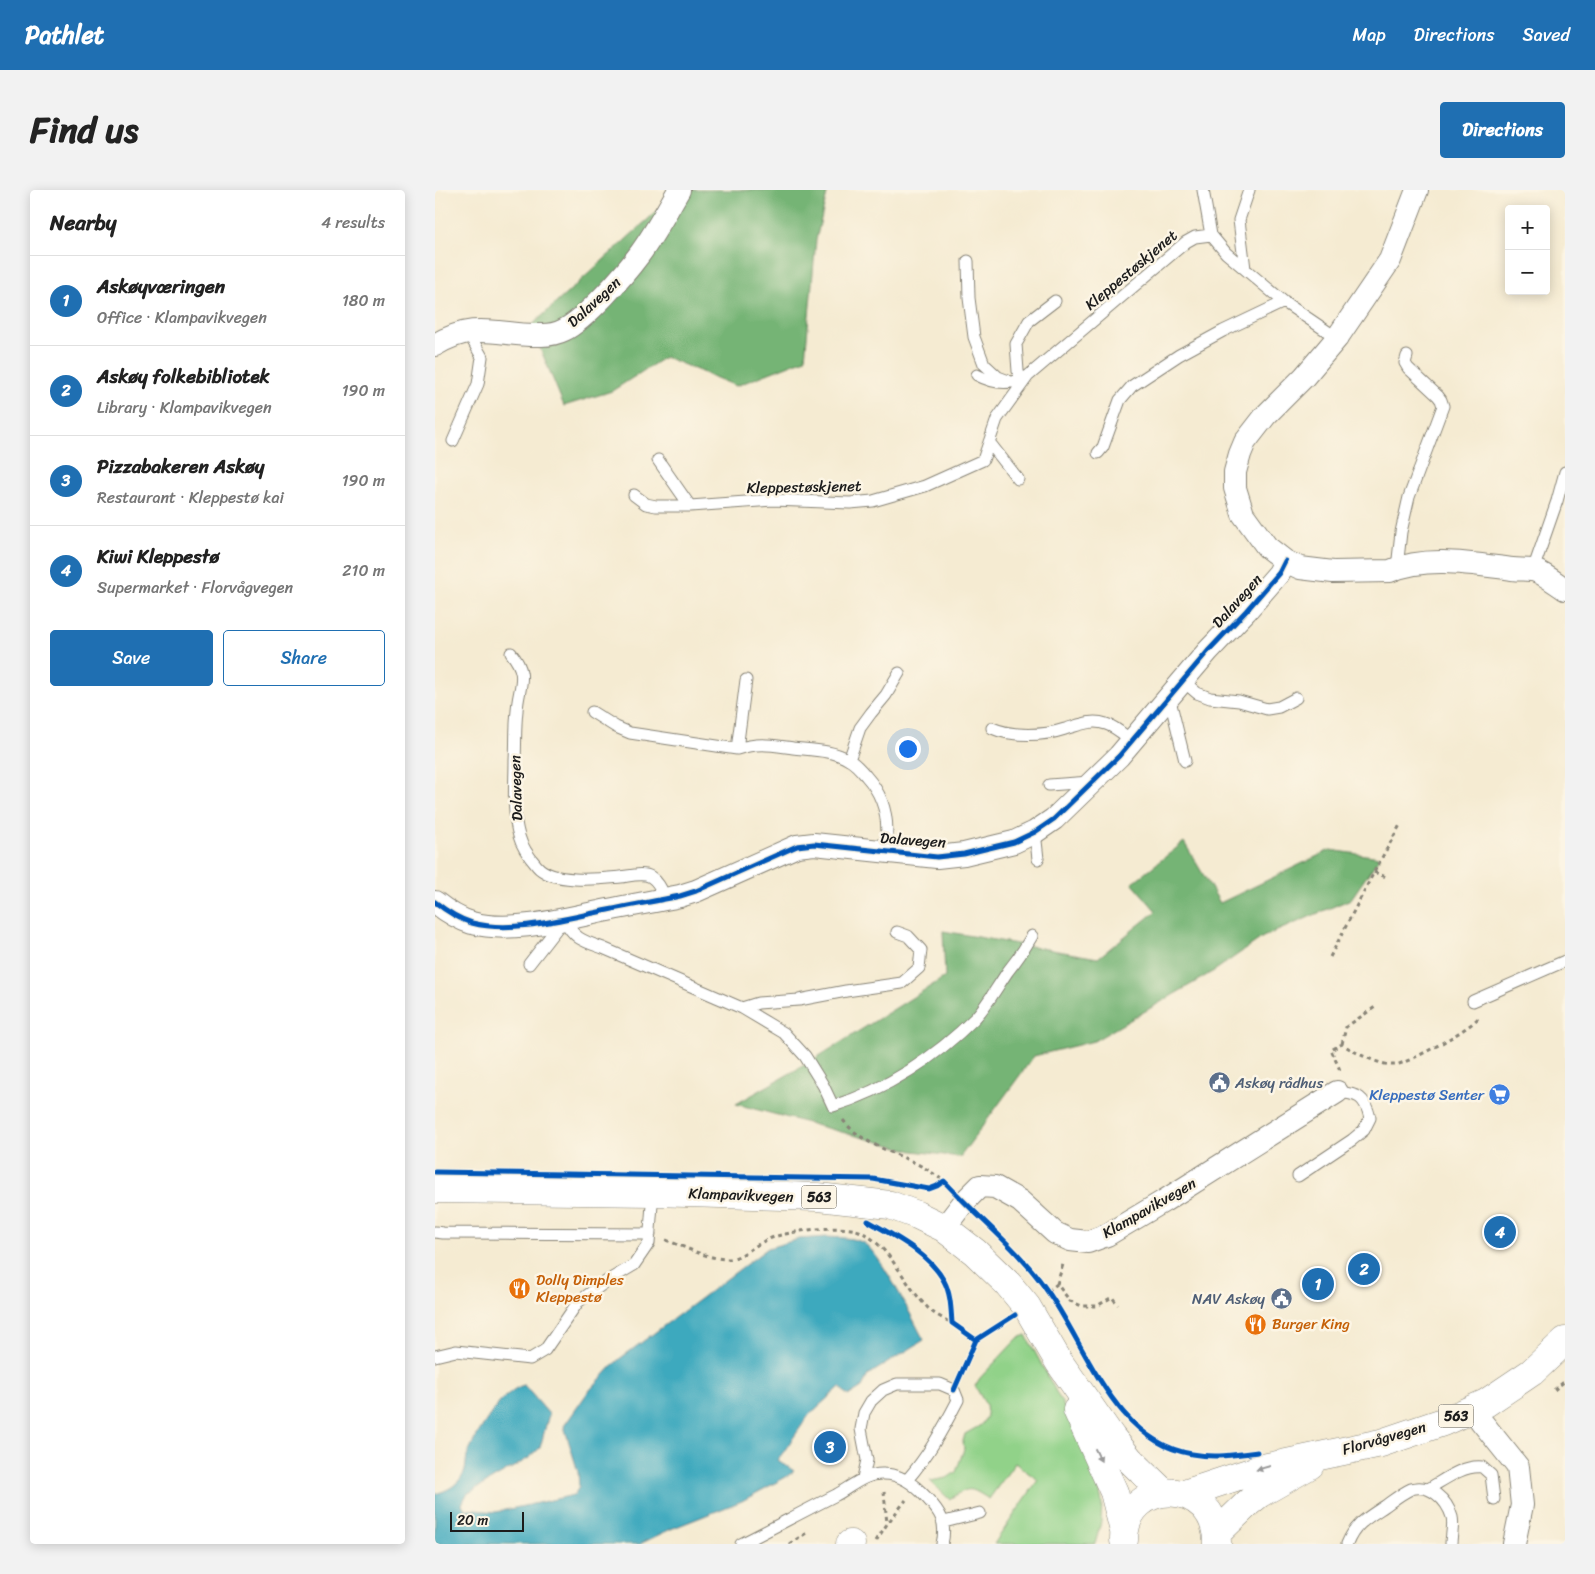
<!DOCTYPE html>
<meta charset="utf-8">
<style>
:root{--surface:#fff;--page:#f2f2f2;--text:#222;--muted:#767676;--line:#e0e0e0;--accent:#1f6fb2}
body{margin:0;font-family:Sriracha,sans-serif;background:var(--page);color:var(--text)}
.controls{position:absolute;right:15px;top:15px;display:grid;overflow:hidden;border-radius:5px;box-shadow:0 2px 12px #0003}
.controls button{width:45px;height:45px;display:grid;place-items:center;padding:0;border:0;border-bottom:1px solid var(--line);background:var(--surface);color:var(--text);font:25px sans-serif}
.scale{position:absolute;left:15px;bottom:12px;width:74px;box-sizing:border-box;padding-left:5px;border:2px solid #1c1c1c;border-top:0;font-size:14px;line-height:18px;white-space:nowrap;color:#1c1c1c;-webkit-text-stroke:4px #fcf5e5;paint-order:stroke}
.you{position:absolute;left:472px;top:558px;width:18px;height:18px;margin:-12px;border:4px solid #fff;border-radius:50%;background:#1a73e8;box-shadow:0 0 0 8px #1a73e833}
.badge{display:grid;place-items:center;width:32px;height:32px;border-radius:50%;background:var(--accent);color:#fff;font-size:16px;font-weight:700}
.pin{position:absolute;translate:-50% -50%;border:2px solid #fff;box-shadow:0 1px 5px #0006}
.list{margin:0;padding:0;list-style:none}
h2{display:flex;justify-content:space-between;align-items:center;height:65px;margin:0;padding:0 20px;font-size:21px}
h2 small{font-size:16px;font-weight:400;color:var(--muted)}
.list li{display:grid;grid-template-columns:32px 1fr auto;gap:15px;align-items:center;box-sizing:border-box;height:90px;padding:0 20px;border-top:1px solid var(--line)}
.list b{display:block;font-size:19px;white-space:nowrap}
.list p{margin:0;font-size:16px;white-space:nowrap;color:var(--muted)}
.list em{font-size:16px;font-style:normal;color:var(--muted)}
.actions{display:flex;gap:10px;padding:15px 20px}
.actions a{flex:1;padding:11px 0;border:1px solid var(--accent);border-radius:5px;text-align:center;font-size:18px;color:var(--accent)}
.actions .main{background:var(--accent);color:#fff}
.map{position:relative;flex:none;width:1130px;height:1354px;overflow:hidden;border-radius:5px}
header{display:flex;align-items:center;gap:30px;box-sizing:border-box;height:70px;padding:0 25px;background:var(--accent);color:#fff}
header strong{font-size:24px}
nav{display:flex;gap:28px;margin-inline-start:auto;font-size:18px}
.intro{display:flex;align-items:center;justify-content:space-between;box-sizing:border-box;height:120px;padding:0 30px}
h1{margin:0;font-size:35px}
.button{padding:12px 22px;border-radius:5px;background:var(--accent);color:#fff;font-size:18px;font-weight:700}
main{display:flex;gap:30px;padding:0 30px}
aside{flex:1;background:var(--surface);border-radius:5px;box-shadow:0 2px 12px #0003}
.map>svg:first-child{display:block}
.green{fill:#91d289;stroke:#567752}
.forest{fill:#74b475;stroke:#486848}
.water{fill:#3ea9be;stroke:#2d626d}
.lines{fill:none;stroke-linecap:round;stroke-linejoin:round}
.service-casing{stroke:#888477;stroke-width:13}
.minor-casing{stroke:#888477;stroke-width:24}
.primary-casing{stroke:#888477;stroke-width:29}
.path{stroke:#888477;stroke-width:3;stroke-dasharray:4 4;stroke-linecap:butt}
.service{stroke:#fff;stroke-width:11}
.minor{stroke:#fff;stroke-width:22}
.primary{stroke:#fff;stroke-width:28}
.cycleway-casing{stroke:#fcf5e5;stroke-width:8}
.cycleway{stroke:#0057b8;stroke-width:5}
.oneway{fill:#999}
.labels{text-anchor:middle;stroke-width:5;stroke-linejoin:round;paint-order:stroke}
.shield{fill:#fcf5e5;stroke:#5f5d58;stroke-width:1}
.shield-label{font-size:14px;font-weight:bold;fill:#1c1c1c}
.street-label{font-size:15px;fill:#1c1c1c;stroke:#fcf5e5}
.service-label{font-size:15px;fill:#4e5e75;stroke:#fcf5e5;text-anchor:start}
.shop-label{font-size:15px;fill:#366cbe;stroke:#fcf5e5;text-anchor:end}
.food-label{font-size:15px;fill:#c56008;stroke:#fcf5e5;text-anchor:start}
</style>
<header>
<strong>Pathlet</strong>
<nav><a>Map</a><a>Directions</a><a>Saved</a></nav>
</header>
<div class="intro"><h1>Find us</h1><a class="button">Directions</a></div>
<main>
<aside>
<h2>Nearby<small>4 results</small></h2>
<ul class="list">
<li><span class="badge">1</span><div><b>Askøyværingen</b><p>Office · Klampavikvegen</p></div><em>180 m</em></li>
<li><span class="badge">2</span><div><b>Askøy folkebibliotek</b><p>Library · Klampavikvegen</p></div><em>190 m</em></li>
<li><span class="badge">3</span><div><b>Pizzabakeren Askøy</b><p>Restaurant · Kleppestø kai</p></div><em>190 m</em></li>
<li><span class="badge">4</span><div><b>Kiwi Kleppestø</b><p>Supermarket · Florvågvegen</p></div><em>210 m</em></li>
</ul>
<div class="actions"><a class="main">Save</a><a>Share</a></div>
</aside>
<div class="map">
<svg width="1130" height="1354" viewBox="0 0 1130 1354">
<rect width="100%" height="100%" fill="#fcf5e5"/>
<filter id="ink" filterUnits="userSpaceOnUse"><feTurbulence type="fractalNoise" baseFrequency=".02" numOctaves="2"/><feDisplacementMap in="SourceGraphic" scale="10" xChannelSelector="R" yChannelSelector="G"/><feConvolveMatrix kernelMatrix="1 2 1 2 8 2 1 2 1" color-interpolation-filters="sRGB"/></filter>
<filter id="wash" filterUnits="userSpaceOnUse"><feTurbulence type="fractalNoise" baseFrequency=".0096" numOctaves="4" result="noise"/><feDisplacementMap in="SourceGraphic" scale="20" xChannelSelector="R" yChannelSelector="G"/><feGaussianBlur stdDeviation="1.12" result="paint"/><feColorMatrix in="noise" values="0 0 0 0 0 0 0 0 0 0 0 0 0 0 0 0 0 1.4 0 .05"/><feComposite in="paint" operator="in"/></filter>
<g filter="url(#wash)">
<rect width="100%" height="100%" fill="#f5ebd2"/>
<!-- green -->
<path class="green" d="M591,1145L646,1249L661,1284L667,1312L666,1332L660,1354H559L603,1290L580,1273L554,1309C533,1296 535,1297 514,1309L495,1291L512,1288L521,1282L529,1259L528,1251L530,1244L546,1235L552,1226L551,1215L540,1196L545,1188L583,1148Z"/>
<!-- forest -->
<path class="forest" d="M245,0H393L381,50L370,169L301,196L230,167L177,201L129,216L96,136Z
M749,652L785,713L895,660L945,667L916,709L828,747L779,781L659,851L599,866L525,967L478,961L301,914L373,873L510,787L508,741L663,768L721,721L697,693Z"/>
<!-- water -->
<path class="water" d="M392,1047C404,1048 415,1047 427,1052C445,1061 478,1130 489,1150L433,1185L427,1197L413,1206L405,1197L374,1225L343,1270L359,1281L351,1287L307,1311L236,1339L205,1354H0V1304C13,1300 20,1297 28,1285C32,1279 30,1270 33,1263C42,1243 67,1200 89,1195L114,1224L105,1258L94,1268L32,1304L27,1314L30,1319L61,1322L139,1305L144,1297L143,1282L129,1236L153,1202L183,1170L333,1058L364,1049Z"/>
</g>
<g filter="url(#ink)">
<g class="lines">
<defs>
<path id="service" d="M768,0L776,45L791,63L849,112L902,148
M533,71L534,108L539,147L549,174L563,187L571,190
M810,79L804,30L814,0
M542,185C559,194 577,195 593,186L751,52L760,47L776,45
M585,190L583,181L581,154L594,131L620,111
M18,251L43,194L47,167L33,142
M554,252L583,289
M663,263L668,257L685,210L697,196L744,165L788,141L849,112
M223,270L255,316
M199,305L211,314L221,316H255L338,310L415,313L438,311L490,296L548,270L562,229L593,186
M962,378L966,342L974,307L1008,216L1006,210L1003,206L973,178L970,173L972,166
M1098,380L1122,311L1130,282
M76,463C95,486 83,496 82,521C80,537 81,553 80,570C80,595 77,622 84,646C87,657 95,668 102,676C117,694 164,689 186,687C195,686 208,682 216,687C224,692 227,701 231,709
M748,491L762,503L775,508L804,511L832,519L844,517L861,508
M734,506L750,571
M157,522L181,537L195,543L302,559C324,552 336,555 358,558C376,560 398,560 414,570C420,573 426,580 431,586C450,607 455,633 450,660
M557,538C577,547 609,546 630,539C645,535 656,529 671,534C681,537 689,545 697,551
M302,559L311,490
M414,570L425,538L436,523L451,505L464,483
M614,595L655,592
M600,642L603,669
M94,774L129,729C139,749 148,751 168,758L307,818L349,843L370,866L388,895L398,916C451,900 501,867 540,828C553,814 562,797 573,781C582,770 590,758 597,746
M1038,811L1130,771
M307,818L323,813L364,810L411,801L467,793L484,778L486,760L473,746L462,742
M863,986L917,950L929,940L935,928C930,906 923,904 902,902
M0,1042L8,1043L215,1044
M0,1166L21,1161L95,1169L110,1160L143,1112L172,1091L199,1075L214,1053L218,1002
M428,1288L432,1270L426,1239L429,1223L436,1211L448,1200L462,1194H505L519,1200L523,1210C508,1239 493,1266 472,1290
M993,1299C1009,1290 1028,1275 1047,1277L1056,1285L1059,1309
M509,1332L545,1323
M306,1354C338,1338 369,1321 401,1305C416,1297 430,1283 449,1284C466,1284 480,1295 491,1307C506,1323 512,1332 507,1354
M912,1354C920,1334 932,1328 950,1316C957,1311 967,1303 976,1299C995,1293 1012,1310 1017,1327C1019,1335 1016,1346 1016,1354"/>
<path id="minor" d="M982,0L955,70L902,148L869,187L831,225L810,252L805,264L800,282V298L808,324L832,357L850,371L865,378L898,382L955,381C992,365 1038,374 1077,379C1084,380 1090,379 1097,380C1106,381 1122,394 1130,399
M0,155C43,129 64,147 107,145C114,145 123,143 129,140C151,129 189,85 204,65C219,45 231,22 244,0
M0,712C10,720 24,729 37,733C78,744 132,728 173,720C197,715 221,711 245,706L261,701L362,656L379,654L502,667L529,664L579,652L600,642L619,629L684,566L773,461L811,421L844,383L850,371
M509,1038L529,1012L545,996L560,997L585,1011L620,1043L635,1050L653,1052L672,1045L729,1011L902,902
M1039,1218L1046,1231L1083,1277L1087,1315L1079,1354"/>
<path id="primary" d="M0,999L218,1002L383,1007L455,1015L482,1025L509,1038L540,1062L573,1094L592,1117L624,1172L677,1248L695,1270L728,1302
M642,1220L679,1302L689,1341
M749,1304L828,1278L946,1253L1008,1232L1051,1213L1097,1182L1130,1151
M782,1343L813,1313L824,1304L875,1275
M689,1350C690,1285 783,1287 782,1354
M415,1354H416"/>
</defs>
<!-- service casing -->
<use href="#service" class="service-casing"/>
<!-- minor casing -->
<use href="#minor" class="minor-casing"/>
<!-- primary casing -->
<use href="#primary" class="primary-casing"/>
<!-- path -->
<path class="path" d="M939,682L953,688
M895,767L939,682L965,635
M907,854L911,837L940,817
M905,880L896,860L907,854C919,862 945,876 960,875C974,873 1035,839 1043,828
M408,930C433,963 485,965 513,996
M231,1050C250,1057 272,1069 293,1069C308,1068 320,1054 334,1049C351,1041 407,1034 424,1041C454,1054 469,1094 492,1117C498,1124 509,1129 517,1133
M622,1094L629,1071
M613,1101L622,1094L635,1111L647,1116H662L677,1107L683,1115
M1119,1200L1130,1191
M449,1302L452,1334
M441,1351L452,1334L471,1310
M354,1354L373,1342"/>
<!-- service -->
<use href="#service" class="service"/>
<!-- minor -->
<use href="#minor" class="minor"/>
<!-- primary -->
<use href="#primary" class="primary"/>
<defs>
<path id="cycleway" d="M0,712C10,720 24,729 37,733C78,744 132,728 173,720C197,715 221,711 245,706L261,701L362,656L379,654L502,667L529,664L579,652L600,642L619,629L684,566L773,461L811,421L844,383L850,371
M0,982L438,989L494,999L502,996L509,991C543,1028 585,1060 613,1102C652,1157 680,1252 757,1264C779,1268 800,1265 822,1262
M433,1031C459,1046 494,1063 509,1091C516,1104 516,1120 517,1133L541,1150
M519,1200L541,1150L580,1125"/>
</defs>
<!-- cycleway casing -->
<use href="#cycleway" class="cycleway-casing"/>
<!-- cycleway -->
<use href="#cycleway" class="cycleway"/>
</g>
<!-- one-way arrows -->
<defs><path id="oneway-solid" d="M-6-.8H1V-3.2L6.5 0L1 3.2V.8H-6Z" transform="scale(1.25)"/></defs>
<g class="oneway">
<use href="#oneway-solid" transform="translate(663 1265) rotate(64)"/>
<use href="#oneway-solid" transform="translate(828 1278) rotate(164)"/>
</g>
</g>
<!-- icons -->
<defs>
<symbol id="civic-disc" viewBox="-11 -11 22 22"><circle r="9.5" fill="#5c6f8a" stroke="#fcf5e5"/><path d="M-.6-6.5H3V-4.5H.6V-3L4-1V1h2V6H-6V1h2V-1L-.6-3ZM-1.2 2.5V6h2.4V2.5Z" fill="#fff"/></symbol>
<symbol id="supermarket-disc" viewBox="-11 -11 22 22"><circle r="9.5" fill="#3f7fe0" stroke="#fcf5e5"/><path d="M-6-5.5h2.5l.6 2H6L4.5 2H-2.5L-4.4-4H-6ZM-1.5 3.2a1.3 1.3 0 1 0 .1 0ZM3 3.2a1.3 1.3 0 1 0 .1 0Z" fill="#fff"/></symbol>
<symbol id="restaurant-disc" viewBox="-11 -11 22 22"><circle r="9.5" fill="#e8710a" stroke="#fcf5e5"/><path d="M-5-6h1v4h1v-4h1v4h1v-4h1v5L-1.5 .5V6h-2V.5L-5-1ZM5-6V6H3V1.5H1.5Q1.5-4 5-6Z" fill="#fff"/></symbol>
</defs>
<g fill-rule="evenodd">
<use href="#civic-disc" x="772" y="880" width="25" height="25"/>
<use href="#supermarket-disc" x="1052" y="892" width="25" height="25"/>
<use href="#restaurant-disc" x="72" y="1086" width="25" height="25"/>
<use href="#civic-disc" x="834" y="1096" width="25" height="25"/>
<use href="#restaurant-disc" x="808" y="1122" width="25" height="25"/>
</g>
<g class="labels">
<!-- shield labels -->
<g class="shield">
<rect x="366.5" y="995.5" width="35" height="23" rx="4"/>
<rect x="1003.5" y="1214.5" width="35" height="23" rx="4"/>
</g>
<g class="shield-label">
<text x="384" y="1012">563</text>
<text x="1021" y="1231">563</text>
</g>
<!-- street labels -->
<g class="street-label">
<text transform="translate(696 80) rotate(-40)" y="5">Kleppestøskjenet</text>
<text transform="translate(159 112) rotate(-43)" y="5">Dalavegen</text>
<text transform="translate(369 297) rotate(-1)" y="5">Kleppestøskjenet</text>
<text transform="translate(802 411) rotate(-48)" y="5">Dalavegen</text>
<text transform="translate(81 598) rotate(-92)" y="5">Dalavegen</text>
<text transform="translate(478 650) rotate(4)" y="5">Dalavegen</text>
<text transform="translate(306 1005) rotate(2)" y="5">Klampavikvegen</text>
<text transform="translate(714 1018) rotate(-30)" y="5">Klampavikvegen</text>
<text transform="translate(949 1248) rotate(-16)" y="5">Florvågvegen</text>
</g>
<!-- service labels -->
<g class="service-label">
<text x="800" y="898">Askøy rådhus</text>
<text x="830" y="1114" text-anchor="end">NAV Askøy</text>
</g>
<!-- shop labels -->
<g class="shop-label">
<text x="1049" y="910">Kleppestø Senter</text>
</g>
<!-- food labels -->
<g class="food-label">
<text x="101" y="1095">Dolly Dimples<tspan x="101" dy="17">Kleppestø</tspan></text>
<text x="837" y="1139">Burger King</text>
</g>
</g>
</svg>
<div class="controls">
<button>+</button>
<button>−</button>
</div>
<div class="scale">20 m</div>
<div class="you"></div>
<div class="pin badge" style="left:883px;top:1094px">1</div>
<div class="pin badge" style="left:929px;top:1079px">2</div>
<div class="pin badge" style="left:395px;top:1257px">3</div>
<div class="pin badge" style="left:1065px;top:1042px">4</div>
</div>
</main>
